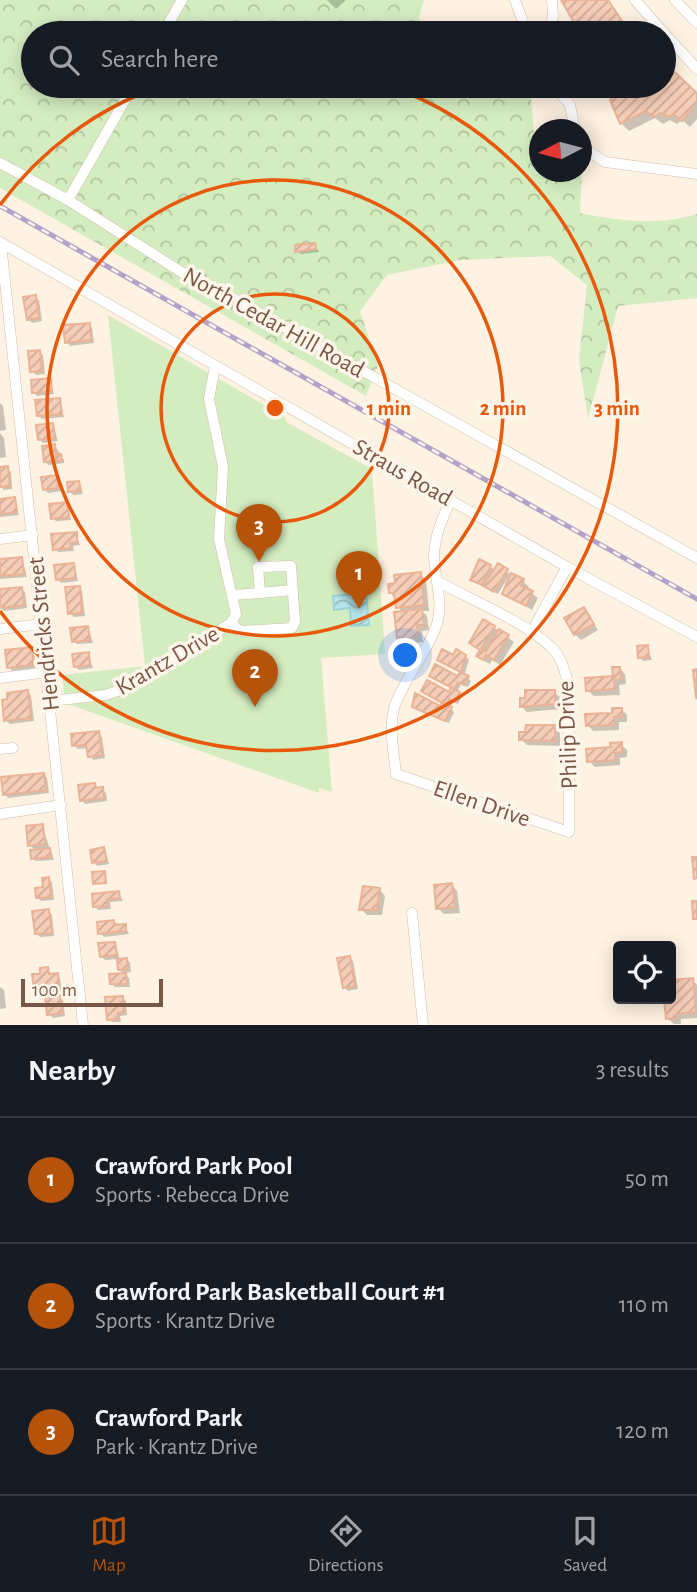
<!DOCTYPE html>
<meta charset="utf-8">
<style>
:root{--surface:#171b24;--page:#20242c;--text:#f1f3f6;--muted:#9ea1a6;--line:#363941;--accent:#b45309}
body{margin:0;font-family:"Alegreya Sans",sans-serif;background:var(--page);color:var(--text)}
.controls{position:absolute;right:21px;bottom:21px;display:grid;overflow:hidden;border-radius:7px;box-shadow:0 4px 18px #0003}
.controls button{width:63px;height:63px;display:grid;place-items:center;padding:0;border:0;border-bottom:2px solid var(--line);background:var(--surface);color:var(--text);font:35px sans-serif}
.compass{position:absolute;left:529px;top:119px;width:63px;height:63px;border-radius:50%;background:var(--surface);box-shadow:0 4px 18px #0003;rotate:264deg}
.scale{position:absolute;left:21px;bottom:18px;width:142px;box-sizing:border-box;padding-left:7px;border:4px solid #795646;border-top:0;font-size:19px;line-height:24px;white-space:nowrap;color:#795646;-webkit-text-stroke:5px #fff6eb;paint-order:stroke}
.you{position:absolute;left:406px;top:656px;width:24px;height:24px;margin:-18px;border:5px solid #fff;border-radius:50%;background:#1a73e8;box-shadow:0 0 0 10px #1a73e833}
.badge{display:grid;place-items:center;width:46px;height:46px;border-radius:50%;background:var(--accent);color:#fff;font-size:23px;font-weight:700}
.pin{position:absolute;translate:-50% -58px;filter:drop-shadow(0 2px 4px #0008)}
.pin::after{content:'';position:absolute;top:37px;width:24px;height:21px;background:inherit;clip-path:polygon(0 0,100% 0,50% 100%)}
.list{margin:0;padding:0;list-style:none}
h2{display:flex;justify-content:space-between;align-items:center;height:91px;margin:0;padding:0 28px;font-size:30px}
h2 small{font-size:23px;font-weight:400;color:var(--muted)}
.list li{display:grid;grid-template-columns:46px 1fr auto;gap:21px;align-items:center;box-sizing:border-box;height:126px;padding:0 28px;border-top:2px solid var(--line)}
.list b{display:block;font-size:26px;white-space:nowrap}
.list p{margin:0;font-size:23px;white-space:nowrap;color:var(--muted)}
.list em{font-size:23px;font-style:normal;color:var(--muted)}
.icon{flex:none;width:38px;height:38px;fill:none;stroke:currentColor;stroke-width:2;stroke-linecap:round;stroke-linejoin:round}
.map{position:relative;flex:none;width:697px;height:1025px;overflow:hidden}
.search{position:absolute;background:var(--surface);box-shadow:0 4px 18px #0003;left:21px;right:21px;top:21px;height:77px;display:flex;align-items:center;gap:18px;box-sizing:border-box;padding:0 24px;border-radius:38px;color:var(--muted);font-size:26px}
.sheet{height:469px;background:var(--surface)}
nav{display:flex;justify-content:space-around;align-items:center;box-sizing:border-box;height:98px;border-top:2px solid var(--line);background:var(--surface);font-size:19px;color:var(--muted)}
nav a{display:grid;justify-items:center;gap:4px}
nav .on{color:var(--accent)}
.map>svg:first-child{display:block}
.forest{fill:url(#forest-crowns)}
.green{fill:#d4edc0}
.water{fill:url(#water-waves);stroke:#9ad5dc;stroke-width:2}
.shadow{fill:#0003}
.building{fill:url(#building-hatch);stroke:#eab396;stroke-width:2}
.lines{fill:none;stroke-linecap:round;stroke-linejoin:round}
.minor-casing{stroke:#d3bbaa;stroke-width:11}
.minor{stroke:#fff;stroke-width:10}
.rail-casing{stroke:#b4a0c9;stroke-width:5}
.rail{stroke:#fff6eb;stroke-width:2.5;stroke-dasharray:8;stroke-linecap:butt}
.ring{fill:none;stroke:#e8590c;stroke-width:3.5}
.labels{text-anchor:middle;stroke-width:7;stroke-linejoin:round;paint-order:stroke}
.street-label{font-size:24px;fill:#795646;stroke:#fff6eb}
.centre{fill:#e8590c;stroke:#fff6eb;stroke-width:3.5}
.ring-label{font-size:21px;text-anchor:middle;font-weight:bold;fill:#e8590c;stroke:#fff6eb;stroke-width:7;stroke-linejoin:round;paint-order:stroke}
</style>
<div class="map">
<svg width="697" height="1025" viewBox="0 0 697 1025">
<defs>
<pattern id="forest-crowns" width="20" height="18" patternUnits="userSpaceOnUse" patternTransform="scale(1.75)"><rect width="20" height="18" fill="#d4edc0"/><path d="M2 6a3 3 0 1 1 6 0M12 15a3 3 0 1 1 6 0" fill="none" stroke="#b1c39e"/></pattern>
<pattern id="water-waves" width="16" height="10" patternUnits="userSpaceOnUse" patternTransform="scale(1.75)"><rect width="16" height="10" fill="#b5e4ea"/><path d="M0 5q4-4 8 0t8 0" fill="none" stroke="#98bcbf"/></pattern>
<pattern id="building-hatch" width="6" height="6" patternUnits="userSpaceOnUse" patternTransform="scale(1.75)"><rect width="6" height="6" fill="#f6ceb8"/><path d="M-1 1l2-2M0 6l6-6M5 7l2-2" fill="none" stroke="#ccaa97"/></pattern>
</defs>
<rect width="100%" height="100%" fill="#fef2e2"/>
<!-- forest -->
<path class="forest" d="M0,0H424L419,17L422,33H33V86H457L476,98L494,86H530L535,145L539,147L540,172H582V167L580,213C618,221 660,226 697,214V298L618,306L588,419L579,360L587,285L550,256L460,260L387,275L360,311L378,366L366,396L0,188Z"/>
<!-- green -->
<path class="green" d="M108,315L285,417L286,422L372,469L385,654L321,658L332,792L319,788V793L65,703L62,675L145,666Z"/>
<!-- water -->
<path class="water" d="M366,593L369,625L351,626L350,608L334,610L333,596Z"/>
<!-- shadow -->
<path class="shadow" d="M327,0H346L336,9Z
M664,65L697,95V119L690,127L682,120L677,124L670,120L663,124L655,118L629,131L621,123L622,92L616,86H664Z
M315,245L319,252L301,254L297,251Z
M35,297L39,300L42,321L32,323L29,319Z
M89,324L92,328L94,343L70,346L67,342Z
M39,352L43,355L45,374L36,375L32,371Z
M50,380L54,394L37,396L34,392Z
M59,400L64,417L42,419L38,415Z
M0,403L3,406L6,430L0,431Z
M53,425L58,441L43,443L39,439Z
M0,433L4,438L6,457L0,458Z
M55,446L64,460V463L49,465L45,462Z
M7,468L11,472L12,489L3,490L0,469Z
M56,477L61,491L48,493L45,489Z
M79,482L83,494L73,495L70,491Z
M14,499L19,515L0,517V501Z
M67,504L71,520L56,521L52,518Z
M76,533L80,545L73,546L74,551L58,552L54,549Z
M22,559L27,577L0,579V561Z
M74,565L78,581L61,583L58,579Z
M490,566L495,571H507L510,574L498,594L472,580Z
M420,574L426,580L429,611H422L427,616L429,630L422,631L423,642L415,643L416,652L410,653L399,637L402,613L391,593Z
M523,581L529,587L527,590L538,598L532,610L504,594Z
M79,588L82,591L85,616L74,617L70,613Z
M21,589L25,592L27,608L4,611L0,607V591Z
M584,609L598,630L581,640L575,634Z
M494,627L514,642L500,665L492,660L490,664L484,661L478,655L481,651L471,643Z
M88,628L93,643L77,644L73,641Z
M647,647L652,660L643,661L640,657Z
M31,649L34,653L36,668L12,671L9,667Z
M88,654L93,668L79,670L75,666Z
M465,656L469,660L464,676L471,681L468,687L461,684L457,692L462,696L458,704L453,702L450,708L454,712L449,723L418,710L413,702L416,696L441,708L444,703L423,691L449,694L461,673L439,659Z
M619,668L625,674L626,684L619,685L620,695L594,696L588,691L615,678Z
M28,692L31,696L34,721L10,724L6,720Z
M554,692L560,697V709L527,712L521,706L527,699Z
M621,709L627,715V722H619V730L593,731L588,725Z
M554,727L560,733V746L527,745L521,739Z
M99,733L102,737L105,758L93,760L88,748L78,749L74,745Z
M621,744L627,750V757L620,758V765L595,767L589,761Z
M44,775L47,778L49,793L8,798L5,794Z
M94,785L106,793L107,801L85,804L82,800Z
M42,826L54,860L36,861L33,858L36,851L30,845Z
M104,849L109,864L97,866L94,862Z
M49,879L52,883L54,900L41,901L37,897Z
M452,885L457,891L460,913L444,914L438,908Z
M380,890L385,896L382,915H367L361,909Z
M118,893L123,901L110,902L111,909L98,910L95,906L94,895Z
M48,911L52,915L54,936L40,937L37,934Z
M113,922L125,926L129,934L104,937L100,933Z
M115,943L120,960L126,959L130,963L131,972L124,973L129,978L130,987H115L112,984L125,975L120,970L118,959L105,960L101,956Z
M349,958L353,961L358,989L348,991L344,987Z
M47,969L51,975L60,978L62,991L39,993L36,990Z
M671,978L675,982L693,980L697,985V1018L681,1019V1024H674L668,1019L666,999H671Z
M0,987L4,990L6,1008L0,1009Z
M59,997L63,1000L65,1016L53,1018L49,1014Z
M123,998L126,1001L127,1015L120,1016L121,1022H112L108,1019Z"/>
<!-- building -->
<path class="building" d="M561,0H608L630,33H567L576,26Z
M664,62L697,93V101L682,121L673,114L669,117L661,113L654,117L646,111L620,124L610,100L619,92L614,86H664Z
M315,243L316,249L295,252V245Z
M36,295L39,318L27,320L23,297Z
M90,323L91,340L65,343L63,325Z
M40,350L42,371L30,372L28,351Z
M51,378L52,391L32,393L31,380Z
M60,398L62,414L37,416L35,400Z
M53,423L55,438L38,440L36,425Z
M55,444L56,455L61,454L62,460L44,462L42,446Z
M8,466L10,486L0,487V467Z
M57,475L58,488L43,490L41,477Z
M79,481L81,490L68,492L67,482Z
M15,497L17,512L0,514V499Z
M67,502L69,517L51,519L49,504Z
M77,532V542L70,543L71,548L53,550L51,534Z
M22,557L24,574L0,576V559Z
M479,559L491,565L482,585L470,580Z
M74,563L76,578L56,580L54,565Z
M498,563L508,569L494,592L483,586Z
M421,572L424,605L396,608L394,593H389L388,584L395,583L394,575Z
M511,573L524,579L521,586L533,591L526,606L502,594Z
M80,586L82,613L68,614L65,587Z
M22,587L24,605L0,608V589Z
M584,607L594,624L574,635L564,618Z
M422,609L424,625H417L418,637L410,638L411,647L402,648L401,637L397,638L394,612Z
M483,619L495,626L481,649L486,651L499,629L509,635L494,660L486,655L483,660L476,656L480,650L469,643Z
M88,626L90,640L72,642L70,628Z
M648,645L649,657L638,658L637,646Z
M32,647L33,665L7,668L5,650Z
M442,649L453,655L456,649L466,655L461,672L437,660Z
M89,652L90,665L74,667L72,654Z
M435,664L457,676L460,672L469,676L464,685L458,682L454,689L429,676Z
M612,667H620L621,679L614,680L615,689L586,691L585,678L613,676Z
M697,669V698H696L693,670Z
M427,680L449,692L451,687L460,692L454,702L449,699L446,705L421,691Z
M28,690L31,718L4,721L2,700L7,699V693Z
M525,690H555V704L520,707V698H525Z
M415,693L440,706L442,702L452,707L445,721L412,707Z
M612,708H622V717H614V725L586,726L585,714L612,713Z
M526,725H555V741L519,740V732H525Z
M99,731L102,755L88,757L86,745L72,746L71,734Z
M622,742V752L615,753V760L587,762L586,749L611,747L610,743Z
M44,773L46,790L3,795L1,777Z
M95,783L96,788L103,787L104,798L80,801L78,785Z
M43,824L45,844L28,846L26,826Z
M104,847L107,861L92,863L90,850Z
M50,848L51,857L31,859L30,850Z
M692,857H697V878L694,879Z
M105,871L106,883L93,884L92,872Z
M49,877L51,897L36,898L35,888L43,887L42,878Z
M452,883L455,907L436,909L434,885Z
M363,886L380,888L377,910H359Z
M119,891L120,898L107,899L108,906L93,907L92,894Z
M692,901H697V919H693Z
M49,909L52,933L35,934L32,911Z
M114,920V925L126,924V931L98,934L97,922Z
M115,942L117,955L100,957L98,943Z
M350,956L355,986L343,988L337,958Z
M127,958L128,969L118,970L117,959Z
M48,967L49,974L58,973L59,988L34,990L32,974H40V968Z
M126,973L127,984H110L109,974Z
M671,976L672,980L693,978L696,1012L676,1014V1018L666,1019L664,999H671Z
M60,995L62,1013L47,1015L45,996Z
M123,996L124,1012L118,1013V1019L107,1020L105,997Z"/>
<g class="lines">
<defs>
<path id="minor" d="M515,0L527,33
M635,0L664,33
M675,0L697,23
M163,33L182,0
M540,33L549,31L553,17L552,0
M664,33L697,69
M554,86L570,105L575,130
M582,147L605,162L697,174
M0,163L68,200L183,273L213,287L697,558
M68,200L133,86
M0,242L567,567L697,637
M1,243L83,1025
M0,539L33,535
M437,581C470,599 525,622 551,647C562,657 565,673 569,686V832L396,774C394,752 388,727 395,705C405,677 428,652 437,624C444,601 434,578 434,555C435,534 443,517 451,499
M260,593L293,590
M231,623L240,631L292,628L295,621L291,566L258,567L260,593L233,595
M0,629L42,624
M531,633L567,567
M0,678L48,672
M51,701L105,695L124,689L231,623L236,614L219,539L223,467L209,399L215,366
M0,749L13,748
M0,814L61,805
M412,913L423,1025"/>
</defs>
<!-- minor casing -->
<use href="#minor" class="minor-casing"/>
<!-- minor -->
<use href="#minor" class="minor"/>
<defs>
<path id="rail" d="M0,206L697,599"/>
</defs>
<!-- rail casing -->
<use href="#rail" class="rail-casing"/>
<!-- rail -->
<use href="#rail" class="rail"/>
</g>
<!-- distance rings -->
<g class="ring">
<circle cx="275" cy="408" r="114"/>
<circle cx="275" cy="408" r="228"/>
<path d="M0 205A342 342 0 0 1 158 87M392 87A342 342 0 1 1 0 611"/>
</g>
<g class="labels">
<!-- street labels -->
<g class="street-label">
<text transform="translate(274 322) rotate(29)" y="8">North Cedar Hill Road</text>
<text transform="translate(403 472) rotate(30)" y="8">Straus Road</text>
<text transform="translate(43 634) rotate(-96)" y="8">Hendricks Street</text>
<text transform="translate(167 660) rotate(-30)" y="8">Krantz Drive</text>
<text transform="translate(567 735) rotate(-92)" y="8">Philip Drive</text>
<text transform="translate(482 803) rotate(19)" y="8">Ellen Drive</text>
</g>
</g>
<circle cx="275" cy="408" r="10" class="centre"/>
<g class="ring-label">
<text x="389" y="415">1 min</text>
<text x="503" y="415">2 min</text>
<text x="617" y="415">3 min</text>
</g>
</svg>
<div class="controls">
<button><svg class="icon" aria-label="locate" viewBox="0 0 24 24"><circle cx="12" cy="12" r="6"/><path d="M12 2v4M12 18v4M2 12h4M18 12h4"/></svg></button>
</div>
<svg class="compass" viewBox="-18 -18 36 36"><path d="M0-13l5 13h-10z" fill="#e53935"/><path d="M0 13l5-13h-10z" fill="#9ea1a6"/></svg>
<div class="scale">100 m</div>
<div class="you"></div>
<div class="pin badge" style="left:359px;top:609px">1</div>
<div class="pin badge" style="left:255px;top:707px">2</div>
<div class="pin badge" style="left:259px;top:562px">3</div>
<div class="search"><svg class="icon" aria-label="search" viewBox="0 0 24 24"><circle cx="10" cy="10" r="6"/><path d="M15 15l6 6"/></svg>Search here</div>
</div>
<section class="sheet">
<h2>Nearby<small>3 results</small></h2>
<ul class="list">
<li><span class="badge">1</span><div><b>Crawford Park Pool</b><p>Sports · Rebecca Drive</p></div><em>50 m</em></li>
<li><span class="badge">2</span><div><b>Crawford Park Basketball Court #1</b><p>Sports · Krantz Drive</p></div><em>110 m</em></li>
<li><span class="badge">3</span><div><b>Crawford Park</b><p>Park · Krantz Drive</p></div><em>120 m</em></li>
</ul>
</section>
<nav>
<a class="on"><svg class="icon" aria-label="map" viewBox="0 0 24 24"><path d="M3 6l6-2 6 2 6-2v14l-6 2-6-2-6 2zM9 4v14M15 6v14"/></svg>Map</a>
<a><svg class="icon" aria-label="directions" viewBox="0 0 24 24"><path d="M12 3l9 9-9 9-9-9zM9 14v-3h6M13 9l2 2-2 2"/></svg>Directions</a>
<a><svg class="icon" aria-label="saved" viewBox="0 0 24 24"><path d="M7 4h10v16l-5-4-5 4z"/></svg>Saved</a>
</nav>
